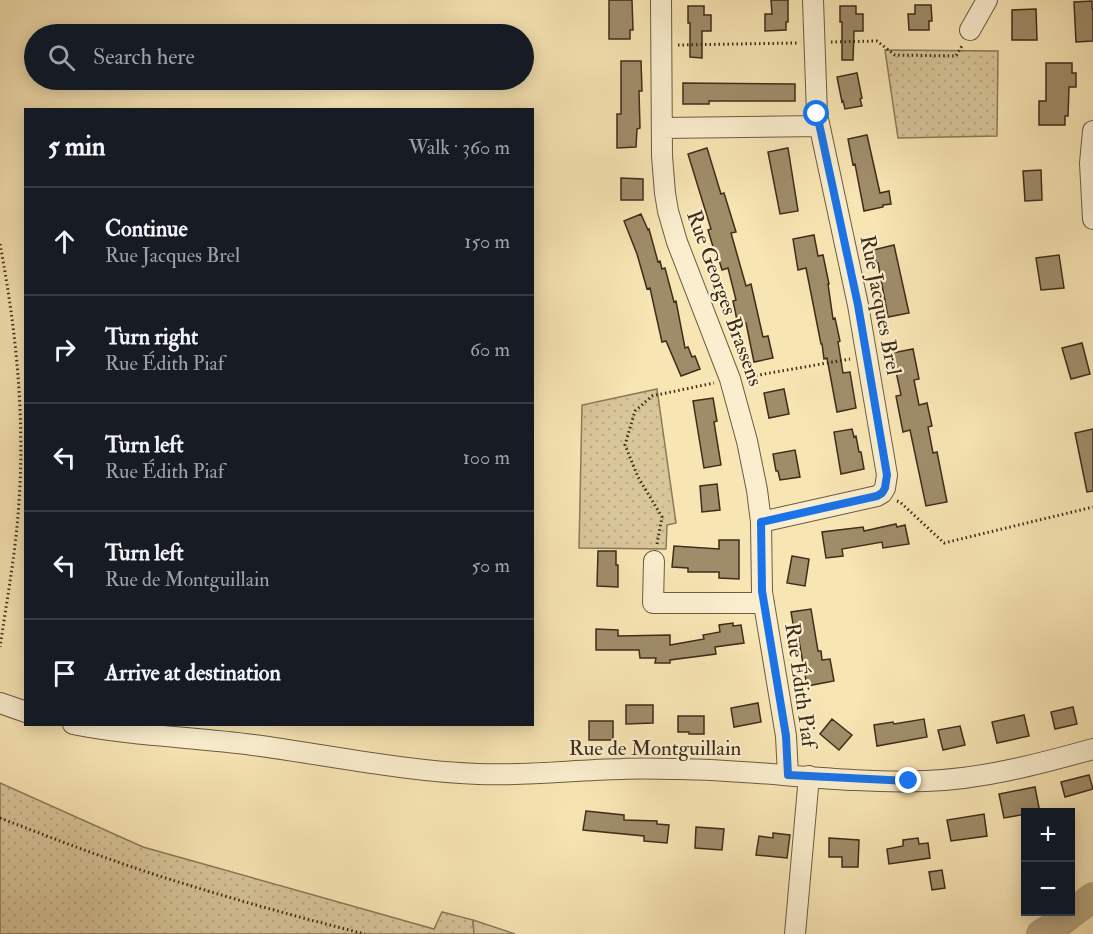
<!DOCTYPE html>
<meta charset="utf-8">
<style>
:root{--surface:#171b24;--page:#242831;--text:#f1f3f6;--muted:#9ea1a6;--line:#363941}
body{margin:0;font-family:"IM FELL Double Pica",serif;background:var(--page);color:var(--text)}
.controls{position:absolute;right:18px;bottom:18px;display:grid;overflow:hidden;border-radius:0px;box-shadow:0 3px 15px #0003}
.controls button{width:54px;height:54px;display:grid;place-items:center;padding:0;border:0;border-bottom:2px solid var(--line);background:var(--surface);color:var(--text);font:30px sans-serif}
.stop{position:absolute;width:18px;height:18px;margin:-14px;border:4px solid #1a73e8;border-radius:50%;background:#fff}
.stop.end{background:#1a73e8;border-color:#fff;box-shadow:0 2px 6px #0008}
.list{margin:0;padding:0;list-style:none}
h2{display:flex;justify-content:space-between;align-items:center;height:78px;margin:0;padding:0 24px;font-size:26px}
h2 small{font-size:20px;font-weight:400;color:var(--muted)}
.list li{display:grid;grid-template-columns:39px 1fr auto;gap:18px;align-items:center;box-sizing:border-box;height:108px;padding:0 24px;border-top:2px solid var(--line)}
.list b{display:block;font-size:22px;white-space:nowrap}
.list p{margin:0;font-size:20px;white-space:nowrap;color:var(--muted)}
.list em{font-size:20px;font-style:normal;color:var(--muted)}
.icon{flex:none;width:33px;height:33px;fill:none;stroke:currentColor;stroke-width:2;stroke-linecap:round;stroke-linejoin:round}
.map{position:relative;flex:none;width:1093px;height:934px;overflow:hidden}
.search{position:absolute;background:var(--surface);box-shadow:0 3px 15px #0003;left:24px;top:24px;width:510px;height:66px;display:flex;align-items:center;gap:15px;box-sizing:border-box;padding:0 21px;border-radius:33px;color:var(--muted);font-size:22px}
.panel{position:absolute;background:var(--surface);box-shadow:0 3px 15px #0003;left:24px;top:108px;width:510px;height:618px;border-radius:0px}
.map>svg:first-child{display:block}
.grass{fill:url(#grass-dots);stroke:#8b7a5a;stroke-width:1.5}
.forest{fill:url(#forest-crowns);stroke:#8b7a5a;stroke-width:1.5}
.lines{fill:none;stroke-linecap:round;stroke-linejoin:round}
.river{stroke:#b9a67f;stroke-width:30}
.building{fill:#9f8d6a;stroke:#3e2d19;stroke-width:1.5}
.minor-casing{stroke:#6c5b40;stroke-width:22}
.path{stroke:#3e2d19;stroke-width:3;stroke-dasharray:1.5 3;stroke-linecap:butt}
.minor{stroke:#faeece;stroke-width:20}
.route{stroke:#1a73e8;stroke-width:8}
.labels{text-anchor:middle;stroke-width:4.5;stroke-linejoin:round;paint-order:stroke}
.street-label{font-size:21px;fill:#3e2d19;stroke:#faeece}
</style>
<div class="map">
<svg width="1093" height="934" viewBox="0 0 1093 934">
<defs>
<pattern id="grass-dots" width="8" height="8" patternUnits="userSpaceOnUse" patternTransform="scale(1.5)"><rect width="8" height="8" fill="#d8c69a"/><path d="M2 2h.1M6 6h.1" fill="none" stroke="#baaa84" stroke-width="1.8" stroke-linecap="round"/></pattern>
<pattern id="forest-crowns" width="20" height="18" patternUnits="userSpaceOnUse" patternTransform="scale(1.5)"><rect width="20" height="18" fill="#d8c69a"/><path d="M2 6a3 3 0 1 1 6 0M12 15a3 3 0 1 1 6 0" fill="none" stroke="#baaa84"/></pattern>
</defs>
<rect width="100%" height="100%" fill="#f8e5b4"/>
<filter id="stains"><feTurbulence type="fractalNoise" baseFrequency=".00333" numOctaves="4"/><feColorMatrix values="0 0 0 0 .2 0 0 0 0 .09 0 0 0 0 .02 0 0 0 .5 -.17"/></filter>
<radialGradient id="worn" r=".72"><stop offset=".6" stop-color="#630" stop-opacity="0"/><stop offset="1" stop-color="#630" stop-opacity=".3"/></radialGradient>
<!-- grass -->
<path class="grass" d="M885,50L998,51L997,136L898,138Z
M657,389L676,523L667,525L666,549L579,548L582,405Z
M0,783L143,847L434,929L442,912L473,920L474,934H0Z"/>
<!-- forest -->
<path class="forest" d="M473,920L515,934H474Z"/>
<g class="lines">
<!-- river -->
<path class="river" d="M1041,934L1055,926L1093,897"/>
</g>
<!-- building -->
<path class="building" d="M609,0H632L633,30H630V39H609Z
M771,0H788V22H786V30L765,31V14H772Z
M1092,1V9H1093V41L1076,42L1074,2Z
M915,5H931L932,21H929V30H909L908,14H915Z
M688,6H704V15H711V31H702V58L690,57V23H688Z
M840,6H856V14H863V31H854L853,60H842V22H840Z
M1036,9L1037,40H1012V10Z
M621,61H641L642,91H639L640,128L637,129L636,147L617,148V114H621Z
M1046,63H1072V73H1076V87H1069L1068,116H1065V125H1039V101H1046Z
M857,73L862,98L860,99L862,106L845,109L843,101L842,102L837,77Z
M683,83L795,84V101H709V104H683Z
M867,135L880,193L889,191L891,204L883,205V207L864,211L855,164L853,165L848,139Z
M707,148L721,194L724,193L736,232L731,233L746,286L751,284L763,337L768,336L773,358L754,362L746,323L738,325L733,301L736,300L728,268L722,270L719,260H717L708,230L711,229L688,154Z
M788,148L798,211L780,214L768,152Z
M1041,170L1042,200L1025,201L1023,171Z
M621,178L643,179V200H621Z
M641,214L648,230L649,229L658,262L660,261L662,269L665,268L674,302L676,301L685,348L688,347L692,357L695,356L700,369L681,376L666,341L662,342L650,288L647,289L637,254L624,221Z
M814,235L818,256L823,255L829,284H828L833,319L835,318L840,341L838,342L843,373L850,372L856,408L837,412L827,358L824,359L822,344H821L806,268L798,270L793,239Z
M894,245L909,313L888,317L878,263H876L873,250Z
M1059,255L1064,288L1041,290L1036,258Z
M1082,343L1090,374L1071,379L1062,348Z
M913,349L919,379L914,380L919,405L927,403L932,426L928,427L933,453L937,452L947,502L926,506L910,430L903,432L896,396L901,395L892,353Z
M784,389L789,414L769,418L764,393Z
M713,398L717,421L714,422L721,465L704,468L693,401Z
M852,429L854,437L856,436L859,452H861L864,469L841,474L834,432Z
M1093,429V491L1087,492L1075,433Z
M795,450L800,477L780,480L778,471H776L773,454Z
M717,484L720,510L702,512L700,486Z
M896,524L897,527L905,525L909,544L883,548L882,542L842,549L843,556L826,558L822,532L863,527L864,531Z
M719,540H739V579L719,578V572H688V568L672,567L674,546L719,549Z
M598,551H616V565H618V587L597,586Z
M792,556L809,559L805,586L787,583Z
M811,609L818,651H821L822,660L830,659L834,681L807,686L798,635H795L791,612Z
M733,623V626L741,625L744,643L715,647L716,654L670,660V663H655L656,658H640L639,650H596V629L618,630V636L670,635V645L704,639L703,635L720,632L719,625Z
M758,703L761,722L734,727L731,708Z
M626,705H653V723L626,724Z
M1073,707L1077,724L1055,729L1051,712Z
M1024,715L1029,736L997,743L992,722Z
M678,716H704V734H689V732H678Z
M832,719L852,735L839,750L820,734Z
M924,719L927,737L877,746L874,725L893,722L894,724Z
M589,721H613V740H589Z
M960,726L965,745L943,750L938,730Z
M1089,775L1093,789L1065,797L1061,782Z
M1035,787L1040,813H1026V814L1004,818L999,794Z
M586,811L624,815V820L657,821V824L669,825L667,843L644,841V836L583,830Z
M984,814L987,836L951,841L947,820Z
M696,827L724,829L722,850L695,848Z
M773,833L790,835L787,858L756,855L759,836L773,838Z
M829,838L859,840L858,867H842V857H829Z
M918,838L919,844L928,843L930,858L889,864L887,849L903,846V840Z
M942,870L945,888L932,890L929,872Z"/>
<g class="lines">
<defs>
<path id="minor" d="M661,0L662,156L665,193L668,211L677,242L730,379L747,441L757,490L761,522L762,592L786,736L788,775
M970,30L987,0
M662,128L819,126
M1093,131L1090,163L1093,219
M761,522L877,496L882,493L885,488L887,475L858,305L817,114L813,0
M654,561L653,603H764
M0,703L26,712
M73,724C132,736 193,737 253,745C328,755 402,771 478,774C526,776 574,770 622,769C641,768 660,769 679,769C761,770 844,784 926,781C983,779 1039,764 1093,749
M795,934L809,776"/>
</defs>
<!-- minor casing -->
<use href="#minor" class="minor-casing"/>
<!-- path -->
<path class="path" d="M831,42L877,41L895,55L956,56L963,44
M678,45L797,43
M0,244C16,329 25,416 19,502C16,551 7,599 0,647
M747,377L850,359
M897,501L900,502L944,543L1093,507
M657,544L662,517L638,477L625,445L635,411L652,396L714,383
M0,818C57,840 114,862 172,880C236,900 301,918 365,934"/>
<!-- minor -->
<use href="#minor" class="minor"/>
</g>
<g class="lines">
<!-- route -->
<path class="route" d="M817,114L858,305L887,475L885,488L882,493L877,496L761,522L762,591L786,736L788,775L909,781"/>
</g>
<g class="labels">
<!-- street labels -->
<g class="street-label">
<text transform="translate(725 298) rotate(70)" y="7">Rue Georges Brassens</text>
<text transform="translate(881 305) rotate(79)" y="7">Rue Jacques Brel</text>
<text transform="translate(801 685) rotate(82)" y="7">Rue Édith Piaf</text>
<text x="655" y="755">Rue de Montguillain</text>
</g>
</g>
<rect width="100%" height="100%" filter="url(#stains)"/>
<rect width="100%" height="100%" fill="url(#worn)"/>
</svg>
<div class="controls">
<button>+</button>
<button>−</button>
</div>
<div class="stop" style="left:817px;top:114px"></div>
<div class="stop end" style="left:909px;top:781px"></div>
<div class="search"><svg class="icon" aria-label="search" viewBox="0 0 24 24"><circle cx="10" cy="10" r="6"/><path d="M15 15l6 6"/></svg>Search here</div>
<section class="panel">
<h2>5 min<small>Walk · 360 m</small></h2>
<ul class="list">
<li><svg class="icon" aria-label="ahead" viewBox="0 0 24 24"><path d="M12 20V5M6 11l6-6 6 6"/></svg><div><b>Continue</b><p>Rue Jacques Brel</p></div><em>150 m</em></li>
<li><svg class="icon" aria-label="right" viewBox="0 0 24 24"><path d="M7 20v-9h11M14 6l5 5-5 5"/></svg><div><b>Turn right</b><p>Rue Édith Piaf</p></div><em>60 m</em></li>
<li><svg class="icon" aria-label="left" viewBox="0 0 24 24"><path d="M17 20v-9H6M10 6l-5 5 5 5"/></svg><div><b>Turn left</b><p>Rue Édith Piaf</p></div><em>100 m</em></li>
<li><svg class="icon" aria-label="left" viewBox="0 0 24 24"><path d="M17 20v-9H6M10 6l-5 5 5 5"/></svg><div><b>Turn left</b><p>Rue de Montguillain</p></div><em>50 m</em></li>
<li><svg class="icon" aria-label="arrive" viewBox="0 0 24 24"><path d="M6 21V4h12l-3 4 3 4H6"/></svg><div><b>Arrive at destination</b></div></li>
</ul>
</section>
</div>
